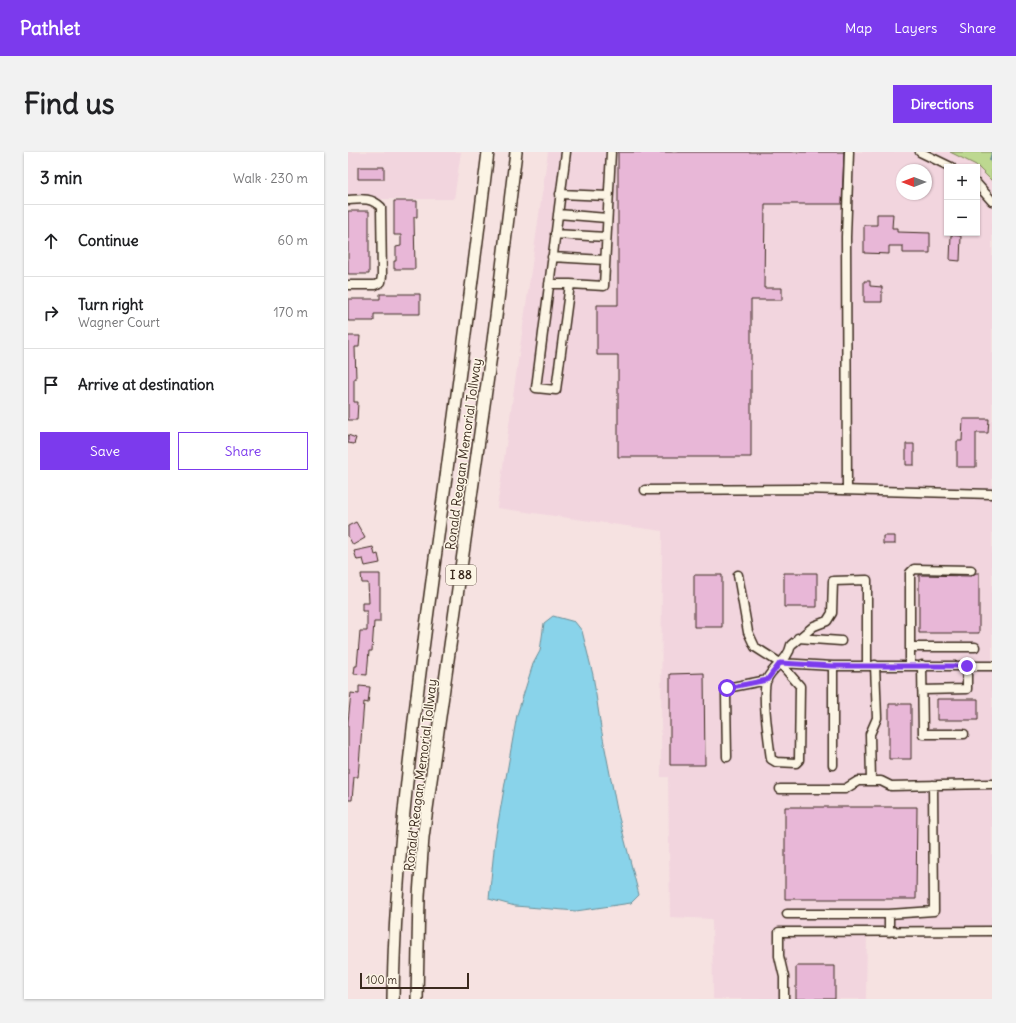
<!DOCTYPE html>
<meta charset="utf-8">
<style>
:root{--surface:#fff;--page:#f2f2f2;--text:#202124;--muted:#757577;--line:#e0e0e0;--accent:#7c3aed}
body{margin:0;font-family:Delius,sans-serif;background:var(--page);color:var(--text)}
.controls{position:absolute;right:12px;top:12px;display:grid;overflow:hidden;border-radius:0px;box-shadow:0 1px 3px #0004}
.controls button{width:36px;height:36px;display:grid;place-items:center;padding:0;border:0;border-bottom:1px solid var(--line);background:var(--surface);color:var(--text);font:20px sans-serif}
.compass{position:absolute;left:548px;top:12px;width:36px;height:36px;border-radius:50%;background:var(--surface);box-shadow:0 1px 3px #0004;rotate:270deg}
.scale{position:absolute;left:12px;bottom:10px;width:109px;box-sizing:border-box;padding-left:4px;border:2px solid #3b2a1e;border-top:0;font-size:11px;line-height:14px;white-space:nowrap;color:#3b2a1e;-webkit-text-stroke:3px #fcf5e5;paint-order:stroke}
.stop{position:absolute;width:12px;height:12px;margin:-9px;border:3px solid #7c3aed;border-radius:50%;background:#fff}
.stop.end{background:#7c3aed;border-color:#fff;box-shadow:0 1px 4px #0008}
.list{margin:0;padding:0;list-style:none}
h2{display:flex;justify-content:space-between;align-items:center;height:52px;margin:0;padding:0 16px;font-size:17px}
h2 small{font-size:13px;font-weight:400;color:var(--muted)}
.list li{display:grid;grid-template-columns:26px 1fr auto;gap:12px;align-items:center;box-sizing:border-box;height:72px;padding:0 16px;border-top:1px solid var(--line)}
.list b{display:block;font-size:15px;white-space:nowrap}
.list p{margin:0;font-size:13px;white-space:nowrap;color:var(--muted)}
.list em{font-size:13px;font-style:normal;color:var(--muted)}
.actions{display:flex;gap:8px;padding:12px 16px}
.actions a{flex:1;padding:9px 0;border:1px solid var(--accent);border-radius:0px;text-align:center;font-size:14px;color:var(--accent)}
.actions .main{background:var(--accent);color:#fff}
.icon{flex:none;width:22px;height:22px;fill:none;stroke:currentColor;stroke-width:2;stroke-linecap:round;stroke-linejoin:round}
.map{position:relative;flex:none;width:644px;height:847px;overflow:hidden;border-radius:0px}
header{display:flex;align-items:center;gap:24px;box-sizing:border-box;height:56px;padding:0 20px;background:var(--accent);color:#fff}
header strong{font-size:19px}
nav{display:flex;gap:22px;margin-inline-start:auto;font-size:14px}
.intro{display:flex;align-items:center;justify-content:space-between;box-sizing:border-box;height:96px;padding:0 24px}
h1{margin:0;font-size:28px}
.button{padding:10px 18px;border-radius:0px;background:var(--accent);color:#fff;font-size:14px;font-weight:700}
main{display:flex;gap:24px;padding:0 24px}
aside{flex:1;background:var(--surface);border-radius:0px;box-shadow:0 1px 3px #0004}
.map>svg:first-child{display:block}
.built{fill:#f2d5de;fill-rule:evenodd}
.green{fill:#bdd890;stroke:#7c8157}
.water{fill:#89d3ea;stroke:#6a8f98}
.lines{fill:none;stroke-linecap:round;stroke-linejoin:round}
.stream{stroke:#6a8f98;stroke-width:2}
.building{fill:#e8b7d7;stroke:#3b2a1e}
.minor-casing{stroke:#3b2a1e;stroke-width:11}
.highway-casing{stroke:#3b2a1e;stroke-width:14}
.minor{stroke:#fcf5e5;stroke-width:8}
.highway{stroke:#fcf5e5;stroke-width:11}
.route{stroke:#7c3aed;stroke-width:5}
.labels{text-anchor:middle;stroke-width:3;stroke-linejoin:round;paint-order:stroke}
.shield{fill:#fcf5e5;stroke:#75675a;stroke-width:1}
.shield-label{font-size:12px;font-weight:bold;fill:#3b2a1e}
.street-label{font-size:13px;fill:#3b2a1e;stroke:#fcf5e5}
</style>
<header>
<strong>Pathlet</strong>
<nav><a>Map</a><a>Layers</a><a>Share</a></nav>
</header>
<div class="intro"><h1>Find us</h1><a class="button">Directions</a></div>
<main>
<aside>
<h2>3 min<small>Walk · 230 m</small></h2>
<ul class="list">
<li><svg class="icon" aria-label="ahead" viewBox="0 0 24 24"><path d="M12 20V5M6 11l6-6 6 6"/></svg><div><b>Continue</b></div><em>60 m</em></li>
<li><svg class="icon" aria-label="right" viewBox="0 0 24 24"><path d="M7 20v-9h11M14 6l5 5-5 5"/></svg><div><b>Turn right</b><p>Wagner Court</p></div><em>170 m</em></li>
<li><svg class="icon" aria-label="arrive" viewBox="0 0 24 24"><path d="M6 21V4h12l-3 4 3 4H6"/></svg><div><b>Arrive at destination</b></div></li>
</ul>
<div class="actions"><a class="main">Save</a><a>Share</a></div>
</aside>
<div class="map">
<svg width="644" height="847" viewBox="0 0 644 847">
<rect width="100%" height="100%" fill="#f6e2e1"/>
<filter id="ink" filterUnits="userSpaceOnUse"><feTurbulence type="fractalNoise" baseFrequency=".025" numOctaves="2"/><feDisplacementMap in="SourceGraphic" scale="8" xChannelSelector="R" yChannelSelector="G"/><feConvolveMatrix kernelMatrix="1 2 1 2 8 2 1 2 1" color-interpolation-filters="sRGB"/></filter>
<g filter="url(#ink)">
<!-- built -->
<path class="built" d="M0,0H113L106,47H0Z
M200,0H644V784L519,783L518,847H365L364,767L322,765L320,625H313L314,379L149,356ZM599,15H629V81H599ZM554,18H578V42H554Z"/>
<!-- green -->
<path class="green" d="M602,0H644V29L628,13Z"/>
<!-- water -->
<path class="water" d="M205,464L227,470L234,479L245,523L253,576L269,658L291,743L283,751L228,759L167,754L141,747L147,688L169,563L185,512L192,499L196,471Z"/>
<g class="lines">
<!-- stream -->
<path class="stream" d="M644,1L642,8L644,11"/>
</g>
<!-- building -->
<path class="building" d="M270,0H496L494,52H417L416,136H434V148H403V305H270V203H249V153H270Z
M10,15H36V27H10Z
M46,49H69V65H66L67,117H46V109H48V95L53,94V83H46Z
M0,59H21V122H0Z
M529,62H545L544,76H549V80L582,81V101H555V94H541V102L516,101V73H529Z
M603,83L613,84L612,109L602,108Z
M516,129H522V134L534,135V150H516Z
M32,142H72V162H26V169H0V147H32Z
M0,184H12L11,195H7L8,227H6V250H10L9,268H0Z
M615,267H641L640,281H628V315H609V289H614Z
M0,283L8,286L6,292L0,291Z
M558,292H566V313H558Z
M8,370L17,386L5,393L0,384V374Z
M535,384H547V392H535Z
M25,395L27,403L30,402L32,411L17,414L15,407L9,408L6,399Z
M436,421H469V455H436Z
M628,421H631V481H571V423L623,424Z
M13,422H32V470H26L24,499H21L19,523L6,522L7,514H9L12,479H19V459H14V451H21L20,431H14Z
M346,423H374V475H346Z
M356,521L357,613H322V522Z
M11,534L22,535L20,551L16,550L10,625H6L4,648H0V570L3,541L11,542Z
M589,547H630V568H589Z
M541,552H563V607H541Z
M437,655H569L568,747H437Z
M448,814H487V847H448Z"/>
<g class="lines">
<defs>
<path id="minor" d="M218,0L188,236L208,238L222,132L256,134L263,0
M572,0L603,15
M629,32L644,49
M212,42L260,44
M0,48C13,47 23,45 33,55L34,124L33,130L27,133H0
M210,62L259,66
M207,82L258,85
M204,105L256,108
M201,132H222
M297,338L455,337L644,342
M499,338L498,85L501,0
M390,423L400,480L407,495L432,511L452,534L451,608L448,611L428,610L423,607C421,591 413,540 419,527C426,513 440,509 443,493L466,474L479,469L484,461L485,429L519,428V513
M450,486L493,489
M562,495H627
M432,511L485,514H644
M574,513L575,582H616
M562,514V421L566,417L623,418
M574,538L619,537V514
M379,605L378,543L379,536L419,528
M485,613V514
M523,629L522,582L529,566L527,513
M432,637H497L510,629H533L543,634L644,632
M439,762H541L586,759L585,633
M541,762V780
M436,847V825L431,804V780L644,779"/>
<path id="highway" d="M45,847C47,697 68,548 88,399C106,266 124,133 140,0
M69,847L71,744L75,685L145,189L168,0"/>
</defs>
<!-- minor casing -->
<use href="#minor" class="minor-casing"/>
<!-- highway casing -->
<use href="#highway" class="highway-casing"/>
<!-- minor -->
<use href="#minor" class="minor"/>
<!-- highway -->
<use href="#highway" class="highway"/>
</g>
</g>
<g class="lines" filter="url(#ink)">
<!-- route -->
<path class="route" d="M379,536L419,528L432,511L485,514H619"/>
</g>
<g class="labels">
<!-- shield labels -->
<rect class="shield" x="98" y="413" width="30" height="20" rx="3"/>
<g class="shield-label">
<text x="113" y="427">I 88</text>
</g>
<!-- street labels -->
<g class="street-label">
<text transform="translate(115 302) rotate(-82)" y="5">Ronald Reagan Memorial Tollway</text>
<text transform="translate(72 623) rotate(-83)" y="5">Ronald Reagan Memorial Tollway</text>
</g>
</g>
</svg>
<div class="controls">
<button>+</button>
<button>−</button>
</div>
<svg class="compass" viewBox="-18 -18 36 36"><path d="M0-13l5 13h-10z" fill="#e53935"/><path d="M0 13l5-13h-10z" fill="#757577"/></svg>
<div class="scale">100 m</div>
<div class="stop" style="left:379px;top:536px"></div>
<div class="stop end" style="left:619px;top:514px"></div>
</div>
</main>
